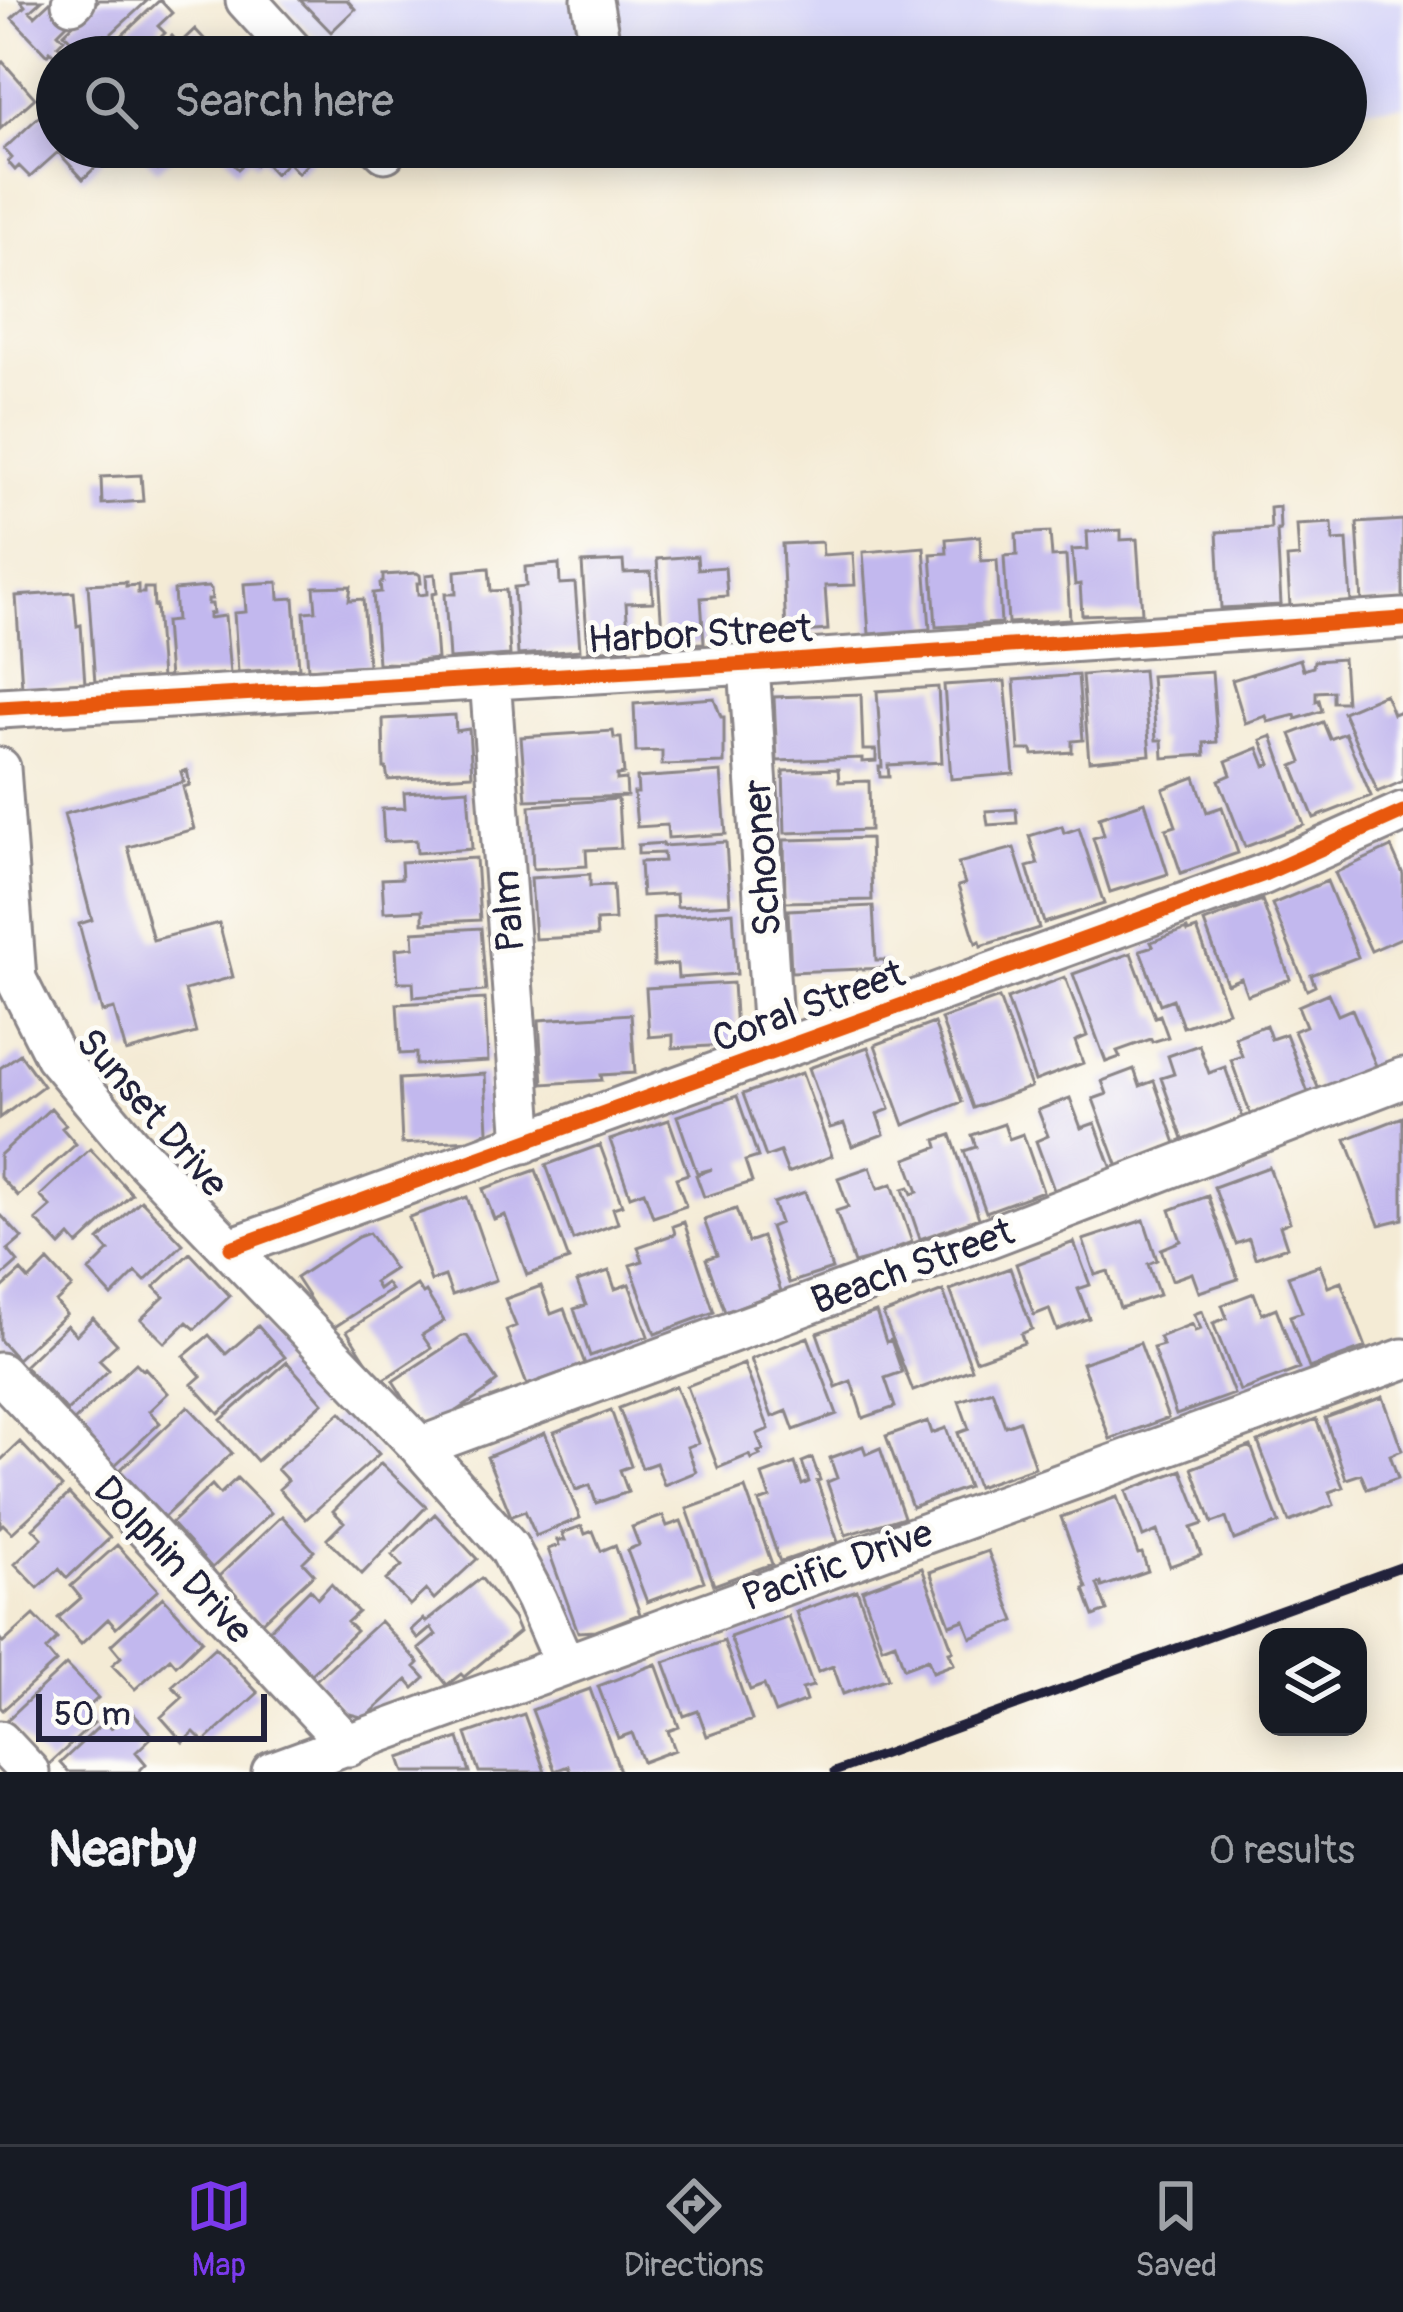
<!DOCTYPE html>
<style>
:root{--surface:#171b24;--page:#242831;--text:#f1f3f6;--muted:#9ea1a6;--line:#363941;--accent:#7c3aed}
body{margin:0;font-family:Pangolin,sans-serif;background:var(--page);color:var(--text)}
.controls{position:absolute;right:36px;bottom:36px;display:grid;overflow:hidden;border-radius:24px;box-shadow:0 6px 30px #0003}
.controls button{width:108px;height:108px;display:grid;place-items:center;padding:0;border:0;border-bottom:3px solid var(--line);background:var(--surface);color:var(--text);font:60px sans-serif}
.scale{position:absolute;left:36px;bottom:30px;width:231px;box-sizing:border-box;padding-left:12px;border:6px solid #22223b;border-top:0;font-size:33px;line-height:42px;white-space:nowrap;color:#22223b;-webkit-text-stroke:9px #fdfcf7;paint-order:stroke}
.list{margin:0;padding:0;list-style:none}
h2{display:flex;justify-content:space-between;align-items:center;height:156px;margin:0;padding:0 48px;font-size:51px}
h2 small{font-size:39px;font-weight:400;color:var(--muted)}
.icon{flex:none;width:66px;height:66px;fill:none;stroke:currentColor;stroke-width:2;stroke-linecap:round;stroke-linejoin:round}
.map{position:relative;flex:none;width:1403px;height:1772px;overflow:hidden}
.search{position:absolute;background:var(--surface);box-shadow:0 6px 30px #0003;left:36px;right:36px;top:36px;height:132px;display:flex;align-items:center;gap:30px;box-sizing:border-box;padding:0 42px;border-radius:66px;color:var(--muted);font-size:45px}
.sheet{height:372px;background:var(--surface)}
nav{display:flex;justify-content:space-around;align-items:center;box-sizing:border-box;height:168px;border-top:3px solid var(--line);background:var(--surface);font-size:33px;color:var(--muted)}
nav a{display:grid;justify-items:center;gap:6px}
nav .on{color:var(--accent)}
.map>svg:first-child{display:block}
.built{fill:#d8d7f8}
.building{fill:#c2b8ee}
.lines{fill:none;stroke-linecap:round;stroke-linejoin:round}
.minor-casing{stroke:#8b8688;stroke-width:45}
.minor{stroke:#fff;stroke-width:39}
.rail{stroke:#22223b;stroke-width:9}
.cycleway-casing{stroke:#fdfcf7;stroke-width:22}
.cycleway{stroke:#e8590c;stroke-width:15}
.labels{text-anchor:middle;stroke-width:10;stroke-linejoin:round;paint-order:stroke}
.street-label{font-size:39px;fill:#22223b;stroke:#fdfcf7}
</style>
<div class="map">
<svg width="1403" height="1772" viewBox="0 0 1403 1772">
<rect width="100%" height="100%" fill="#fdfcf7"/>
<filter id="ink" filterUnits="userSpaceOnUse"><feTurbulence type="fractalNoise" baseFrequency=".00833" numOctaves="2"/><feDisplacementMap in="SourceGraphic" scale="24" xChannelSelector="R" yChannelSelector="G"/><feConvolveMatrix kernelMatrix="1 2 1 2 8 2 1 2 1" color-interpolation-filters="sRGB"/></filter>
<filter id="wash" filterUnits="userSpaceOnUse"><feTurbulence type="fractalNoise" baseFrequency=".004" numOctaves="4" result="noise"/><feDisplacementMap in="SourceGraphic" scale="48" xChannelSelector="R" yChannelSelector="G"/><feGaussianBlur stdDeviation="2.7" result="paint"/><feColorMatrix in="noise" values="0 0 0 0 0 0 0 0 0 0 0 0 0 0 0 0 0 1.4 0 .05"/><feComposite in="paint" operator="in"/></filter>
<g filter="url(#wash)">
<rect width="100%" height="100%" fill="#f4ebd5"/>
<!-- built -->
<path class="built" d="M279,0H1403V105L1346,109V57H336Z
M426,147H790L449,170Z"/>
<g id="blocks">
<!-- building -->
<path class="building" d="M20,0H42L30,11L35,16L52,0L71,20L58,33L64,39L58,45L61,48L54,55L50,51L47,55L12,18L25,6Z
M99,0H148L86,57L64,33Z
M160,0L172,13L158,26L165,33L140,57H99Z
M300,0H347L355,9L331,32Z
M195,29L207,42L191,57H150L172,36L179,44Z
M3,62L35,98L0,129V65Z
M45,111L57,124V147H95L105,158L83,179L58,152L30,177L19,166L15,170L8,162L12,158L4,149Z
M133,147H171L177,153L158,170Z
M218,147H319L322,150L298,173L288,162L275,174L261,159L255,165L250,158L238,169Z
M141,475L143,501L102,504L101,477Z
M1279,507L1280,530H1277L1281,605L1221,608L1217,532L1271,529L1270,508Z
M1403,520V601L1362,603L1357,523Z
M1332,523L1333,541L1347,540L1351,603L1290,606L1287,558L1299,557L1297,525Z
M1121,530V540L1137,539L1142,613L1082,615L1080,584L1075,585L1072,550L1088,549L1087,532Z
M1050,532L1052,557L1066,556L1070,619L1008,623L1004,556L1017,555L1016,534Z
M980,536L981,561L997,560L1001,623L936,627L931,554L947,553L946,539Z
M822,542L823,555L853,553L855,585L825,586L828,630L786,633L782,544Z
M924,547L930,629L869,634L863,552Z
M697,556L698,569L725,567L727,596L701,598L704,643L663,645L657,559Z
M623,561L624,573L651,572L653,602L626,603L629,648L588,651L582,563Z
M559,564L560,584L575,583L580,650L518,655L514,587L526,586L525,567Z
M489,568L491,591L506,590L510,655L449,659L445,594H456L455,571Z
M417,573L420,575L421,583H417L418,595L427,594L426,575L435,574L437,593L432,594L437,659L416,661V664L378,663L373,593L381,592L380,583L383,582V575Z
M126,582V586L138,585V593H144V588H153L154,606L156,605L161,679L95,683L88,584Z
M278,582L279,599L294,598L299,668L238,672L234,613L246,612L244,584Z
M351,586L349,600L363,599L368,665L308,669L304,612L316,611L314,587Z
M208,587L211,589L212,599H208V604H212L213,613L209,614V618L225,616L230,674L169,679L165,622L176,621L174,590Z
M74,592L77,626L81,625L85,684L22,687L16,596Z
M1300,659L1303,670L1313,667L1314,661L1343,659L1346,702H1333V691L1316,692V701L1319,700L1322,711L1296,719L1295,715L1268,722L1266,716L1245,723L1232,680Z
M1143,670L1150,755L1089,761L1082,675Z
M1212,672L1217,742L1204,743L1205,755L1163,758L1162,740H1156L1151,676Z
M1078,675L1083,740L1072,741V752L1033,755L1032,750H1019L1014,680Z
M1005,681L1014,774L951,779L944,685Z
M938,687L942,762L888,765L889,777H880L879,767H882L877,691Z
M861,694L863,750H876V761L862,762V758L777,761L774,697Z
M1385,694L1393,714L1403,710V781L1378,792L1343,712Z
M714,698L721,717H724V763L662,765V751L636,752L634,704Z
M455,715L456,731L469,729L472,775L388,780L386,768H384L383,719Z
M1323,722L1330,739L1345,733L1371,796L1314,818L1293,766L1302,762L1291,734Z
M613,731L614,738H621L624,774L617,775V780L626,779L627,796L526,800L521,737Z
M1272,736L1304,825L1245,847L1219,780L1231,775L1226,761L1258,748L1265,766L1271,764L1261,740Z
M838,769L839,782L869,781L870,830L785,833L783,771Z
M187,770L190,785L183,787L194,829L128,847L153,940L219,923L233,977L185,990L196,1033L126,1052L114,1009L102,1012L79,924L92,920L64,814L184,782L181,772Z
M721,772L726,834L668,838L667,825L637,827L634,793H638L637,778Z
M1195,777L1207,812L1222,807L1238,853L1181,873L1166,829L1176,826L1163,789Z
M468,789L472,849L417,853L416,840L384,842L382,809L405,808L404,793Z
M618,799L621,848L586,850L587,866L533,869L530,806Z
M1145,802L1168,874L1110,892L1093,838L1104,835L1099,817Z
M1016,809L1017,823L988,825L986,811Z
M1062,826L1064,833L1079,828L1104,904L1044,923L1027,867L1038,864L1029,836Z
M870,838L872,900L785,902L784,840Z
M726,842L730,904L677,907L676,894L642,896L640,862L664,861L663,853L638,854V845L663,843V846Z
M1391,847L1403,874V937L1371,951L1335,873Z
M1014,848L1039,928L981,946L980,941L976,943L958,886L965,884L958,863Z
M476,858L480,920L423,923V910L384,912L382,879L402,878L401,862Z
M590,874V886L613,885L615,920L596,921L597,936L535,939L531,878Z
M1327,881L1358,957L1311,975L1315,986L1307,990L1272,904Z
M1262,900L1290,979L1247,995L1241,978L1227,984L1204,922Z
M873,906L876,960H885V968L791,972L788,910Z
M733,912L737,974L678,978L677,964L654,966L653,918Z
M481,928L486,991L414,997L413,982H398L396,949L414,947L413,932Z
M1187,929L1188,932L1197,929L1228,1011L1183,1027L1173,999L1160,1004L1140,950L1153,946L1151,942Z
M1131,953L1155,1017L1160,1015L1168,1037L1152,1042L1151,1039L1117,1051L1120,1057L1106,1062L1073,974Z
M1065,977L1087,1036L1075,1041L1083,1063L1035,1081L1007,999Z
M733,983L736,1031L728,1045L673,1048V1035L649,1037L646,988Z
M1328,993L1338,1015L1352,1009L1377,1068L1320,1092L1294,1031L1306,1026L1298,1006Z
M999,998L1031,1087L973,1108L941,1019Z
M485,999L488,1061L416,1065V1053L400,1054L397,1004Z
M631,1014L635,1073L601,1075L602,1080L543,1084L539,1020Z
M934,1023L962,1102L904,1125L875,1045Z
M1266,1025L1271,1039L1286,1034L1309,1095L1251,1116L1231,1060L1242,1056L1235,1037Z
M1199,1045L1209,1073L1225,1067L1244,1121L1184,1142L1161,1078L1174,1074L1168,1056Z
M868,1047L890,1109L877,1114L884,1134L852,1146L844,1124L830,1128L809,1068Z
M20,1054L43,1086L0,1118V1068Z
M1134,1069L1140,1086L1154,1081L1177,1146L1118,1167L1093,1099L1107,1094L1102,1081Z
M802,1073L832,1156L788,1173L780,1152L766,1157L743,1094Z
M485,1074L488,1131L471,1140L402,1144L399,1079Z
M737,1096L758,1157L745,1161L752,1182L704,1197L696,1175L712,1169L697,1173L677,1116Z
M1070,1098L1081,1128L1095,1123L1112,1169L1054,1190L1036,1141L1048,1136L1038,1110Z
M51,1108L66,1125L62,1128L76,1144L18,1196L0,1177V1155Z
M1403,1117V1219L1379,1225L1346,1139Z
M669,1120L688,1174L676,1178L686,1206L653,1217L644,1191L630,1196L610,1140Z
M1004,1124L1009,1139L1023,1134L1043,1191L986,1212L964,1151L976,1147L972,1135Z
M951,1135L979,1218L920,1239L903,1189L909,1187L912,1194L918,1192L906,1159L938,1147L936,1140Z
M600,1145L622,1205L613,1208L618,1223L573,1240L546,1165Z
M90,1149L132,1194L78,1245L70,1236L60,1246L36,1220L51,1207L40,1196Z
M870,1167L878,1189L892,1184L912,1242L896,1248L897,1252L854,1263L836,1211L848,1207L838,1178Z
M1269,1167L1290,1222L1280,1226L1287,1247L1255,1258L1249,1239L1236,1244L1214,1187Z
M536,1170L569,1260L527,1275L505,1215L494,1219L483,1189Z
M805,1192L832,1269L789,1283L770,1227L780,1223L773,1203Z
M1208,1196L1238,1279L1199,1292L1192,1273L1172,1280L1161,1249L1181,1241L1170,1210Z
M467,1197L496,1280L452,1295L445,1276L431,1281L409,1217Z
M141,1200L183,1244L145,1281L136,1272L112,1296L89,1271L109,1251L99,1240Z
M736,1209L748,1242L762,1237L781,1291L725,1312L706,1259L717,1255L704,1220Z
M0,1214L22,1238L8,1250L18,1262L0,1278Z
M1144,1220L1157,1260L1148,1264L1159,1295L1120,1308L1108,1271L1095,1275L1083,1240Z
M684,1222L714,1312L655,1334L630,1265L643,1261L638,1247L675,1234L673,1226Z
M369,1233L394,1269L374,1282L378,1289L386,1283L391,1290L333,1328L321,1316L296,1278L358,1237Z
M1074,1242L1090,1285L1078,1289L1089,1318L1057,1330L1049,1309L1034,1315L1016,1264Z
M190,1253L230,1296L195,1329L187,1322L165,1343L141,1319L164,1297L154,1287Z
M48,1261L72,1287L56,1302L66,1314L17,1359L0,1340V1290L21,1271L29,1280Z
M1320,1265L1328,1287L1341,1282L1366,1347L1309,1368L1290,1316L1302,1312L1288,1276Z
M1010,1268L1032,1329L1021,1334L1024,1343L976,1360L950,1290Z
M609,1271L615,1289L629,1284L648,1336L590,1356L574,1309L586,1305L577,1282Z
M417,1285L423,1294L426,1292L444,1321L422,1335L431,1348L380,1382L347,1331Z
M541,1286L551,1314L564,1309L585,1364L527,1385L506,1330L516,1326L505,1299Z
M943,1291L972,1369L913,1391L883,1314Z
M1254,1293L1262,1314L1276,1308L1299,1369L1240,1391L1213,1323L1227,1318L1222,1305Z
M1202,1311L1234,1394L1176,1415L1153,1348L1163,1345L1159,1337L1192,1324L1195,1331L1201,1329L1194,1314Z
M876,1312L886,1342L891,1340L902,1372L885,1378L895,1407L863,1418L851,1381L836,1387L817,1333Z
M93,1318L117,1344L99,1360L109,1370L67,1411L24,1366L67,1325L76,1335Z
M258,1326L285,1357L219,1414L192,1384L201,1376L184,1356L209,1335L226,1354Z
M462,1336H467L497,1381L489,1387L491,1388L435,1426L417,1419L393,1381Z
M808,1337L837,1414L794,1430L787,1411L772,1417L751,1359Z
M1140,1343L1168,1418L1110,1439L1082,1363Z
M287,1362L323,1403L257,1461L221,1420Z
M136,1363L143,1370L145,1368L168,1393L149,1411L160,1423L115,1465L74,1421Z
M744,1364L769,1429L757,1434L763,1450L758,1452L760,1455L751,1459L749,1455L718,1468L687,1386Z
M676,1386L698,1443L687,1447L696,1472L664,1485L656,1463L642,1468L619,1408Z
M992,1390L1005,1426L1019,1421L1035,1467L977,1487L958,1433L969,1429L959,1401Z
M1383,1397L1402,1450L1390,1455L1398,1478L1367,1489L1361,1474L1346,1479L1325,1418Z
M188,1406L232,1453L164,1517L120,1470Z
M611,1410L631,1466L620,1470L628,1492L596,1503L590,1485L576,1490L554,1432Z
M341,1412L379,1454L306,1519L279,1489L288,1481L277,1469Z
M1316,1419L1343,1487L1329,1492L1334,1505L1289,1522L1258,1442Z
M928,1421L932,1433L946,1428L968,1487L912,1507L886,1436Z
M545,1433L580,1518L536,1536L525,1511L511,1516L487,1457Z
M20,1442L62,1487L12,1533L3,1524L0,1527V1461Z
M863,1446L866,1454L880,1448L904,1517L846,1535L827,1482L837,1478L830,1458Z
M1251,1446L1279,1523L1234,1540L1226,1518L1212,1523L1192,1468Z
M812,1458L820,1480L817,1481L838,1542L780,1562L759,1502L770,1498L762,1475L795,1463L802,1485L809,1482L802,1462Z
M381,1463L426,1507L362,1574L327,1539L344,1522L333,1511Z
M1182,1470L1203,1524L1191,1528L1201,1555L1170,1566L1157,1531L1143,1537L1126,1491Z
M237,1478L271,1513L212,1568L171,1523L212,1485L220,1494Z
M745,1488L772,1564L714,1585L687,1509Z
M69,1494L110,1538L67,1578L59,1569L38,1588L15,1564L42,1538L33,1528Z
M1117,1497L1138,1554L1142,1553L1148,1571L1102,1587L1101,1583L1097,1584L1107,1611L1094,1616L1084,1589L1087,1588L1061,1517Z
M435,1514L477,1559L434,1599L426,1590L410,1605L386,1580L402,1566L392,1555Z
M282,1516L314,1551L303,1562L314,1574L262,1622L219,1576Z
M663,1516L667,1526L681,1521L704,1581L647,1602L627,1550L639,1545L632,1527Z
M582,1526L585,1534L593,1531L601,1551L615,1545L640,1614L596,1631L578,1632L548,1549L559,1545L557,1540H565L562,1533Z
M117,1545L158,1590L116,1628L108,1619L81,1644L58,1618L81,1598L71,1586Z
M988,1551L1015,1621L971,1638L964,1620L950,1625L930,1572Z
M922,1568L953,1651L949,1652L954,1664L933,1672L928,1659L904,1668L895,1642L882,1647L862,1590Z
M481,1578L513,1618L519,1632L464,1677L461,1674L447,1685L419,1649L436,1635L431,1628L418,1639L411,1630L423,1619L426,1622Z
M331,1584L358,1612L347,1622L356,1631L311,1674L269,1630L310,1589L318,1598Z
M857,1590L888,1678L843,1694L833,1666L818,1672L796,1612Z
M163,1597L202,1640L176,1665L170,1658L135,1689L112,1665L121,1657L111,1645Z
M34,1615L57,1639L46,1650L56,1662L3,1710L0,1707V1639L3,1643Z
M788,1616L813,1686L802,1689L806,1701L775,1713L764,1685L750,1690L730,1637Z
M380,1621L419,1663L415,1667L425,1678L414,1688L407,1680L365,1718L346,1713L316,1680Z
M724,1641L752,1720L707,1736L698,1711L684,1716L664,1662Z
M215,1647L258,1693L204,1742L194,1732L183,1742L161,1717L183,1697L172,1686Z
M656,1664L679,1727L668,1731L675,1750L643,1762L632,1733L618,1738L598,1686Z
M66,1665L98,1698L83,1712L94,1723L48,1765L7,1720Z
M590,1689L620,1771L570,1772L568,1766L555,1771L532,1710Z
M130,1710L153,1736L136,1752L146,1764L138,1772H68L60,1763L105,1721L111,1728Z
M524,1714L545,1772H479L466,1734Z
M459,1738L470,1772H405L400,1758Z"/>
</g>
</g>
<g filter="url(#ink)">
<use href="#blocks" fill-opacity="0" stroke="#8b8688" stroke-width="3"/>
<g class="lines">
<defs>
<path id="minor" d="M246,0L298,57
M592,0L598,34L593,57
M72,3L75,0
M380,147L385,152
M749,664L774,1052
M490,678L524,1143
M0,708L749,664L1403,619
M0,768L16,979L55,1056L130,1145L420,1447L509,1548L536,1599L564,1663
M231,1248L1262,875L1403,812
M0,1373L349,1746
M420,1447L993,1236L1403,1078
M0,1741L29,1772
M272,1772L1403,1359"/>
</defs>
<!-- minor casing -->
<use href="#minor" class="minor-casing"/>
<!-- minor -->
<use href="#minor" class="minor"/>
<!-- rail -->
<path class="rail" d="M834,1772L1403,1566"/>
<defs>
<path id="cycleway" d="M0,708L749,664L1403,619
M231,1248L1262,875L1403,812"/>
</defs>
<!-- cycleway casing -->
<use href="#cycleway" class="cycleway-casing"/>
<!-- cycleway -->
<use href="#cycleway" class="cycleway"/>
</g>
</g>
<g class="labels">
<!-- street labels -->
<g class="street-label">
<text transform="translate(700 633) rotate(-3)" y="14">Harbor Street</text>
<text transform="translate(761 858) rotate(-94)" y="14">Schooner</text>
<text transform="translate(507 911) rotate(-94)" y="14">Palm</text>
<text transform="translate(808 1005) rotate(-20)" y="14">Coral Street</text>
<text transform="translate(153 1112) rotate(49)" y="14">Sunset Drive</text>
<text transform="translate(912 1265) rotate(-20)" y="14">Beach Street</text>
<text transform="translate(174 1559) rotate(47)" y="14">Dolphin Drive</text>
<text transform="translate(837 1564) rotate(-20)" y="14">Pacific Drive</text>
</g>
</g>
</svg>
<div class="controls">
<button><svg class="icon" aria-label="layers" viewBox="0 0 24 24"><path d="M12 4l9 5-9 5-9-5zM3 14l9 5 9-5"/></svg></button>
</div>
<div class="scale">50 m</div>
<div class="search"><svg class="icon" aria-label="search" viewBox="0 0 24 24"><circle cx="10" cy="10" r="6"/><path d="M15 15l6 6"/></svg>Search here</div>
</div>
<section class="sheet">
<h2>Nearby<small>0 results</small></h2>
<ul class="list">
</ul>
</section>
<nav>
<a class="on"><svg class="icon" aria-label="map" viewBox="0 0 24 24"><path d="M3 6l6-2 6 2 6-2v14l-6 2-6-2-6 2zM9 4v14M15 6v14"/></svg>Map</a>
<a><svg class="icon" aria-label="directions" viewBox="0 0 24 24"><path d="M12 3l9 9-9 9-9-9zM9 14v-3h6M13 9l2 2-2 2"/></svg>Directions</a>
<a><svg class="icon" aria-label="saved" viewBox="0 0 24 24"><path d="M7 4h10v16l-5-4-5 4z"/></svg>Saved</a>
</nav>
